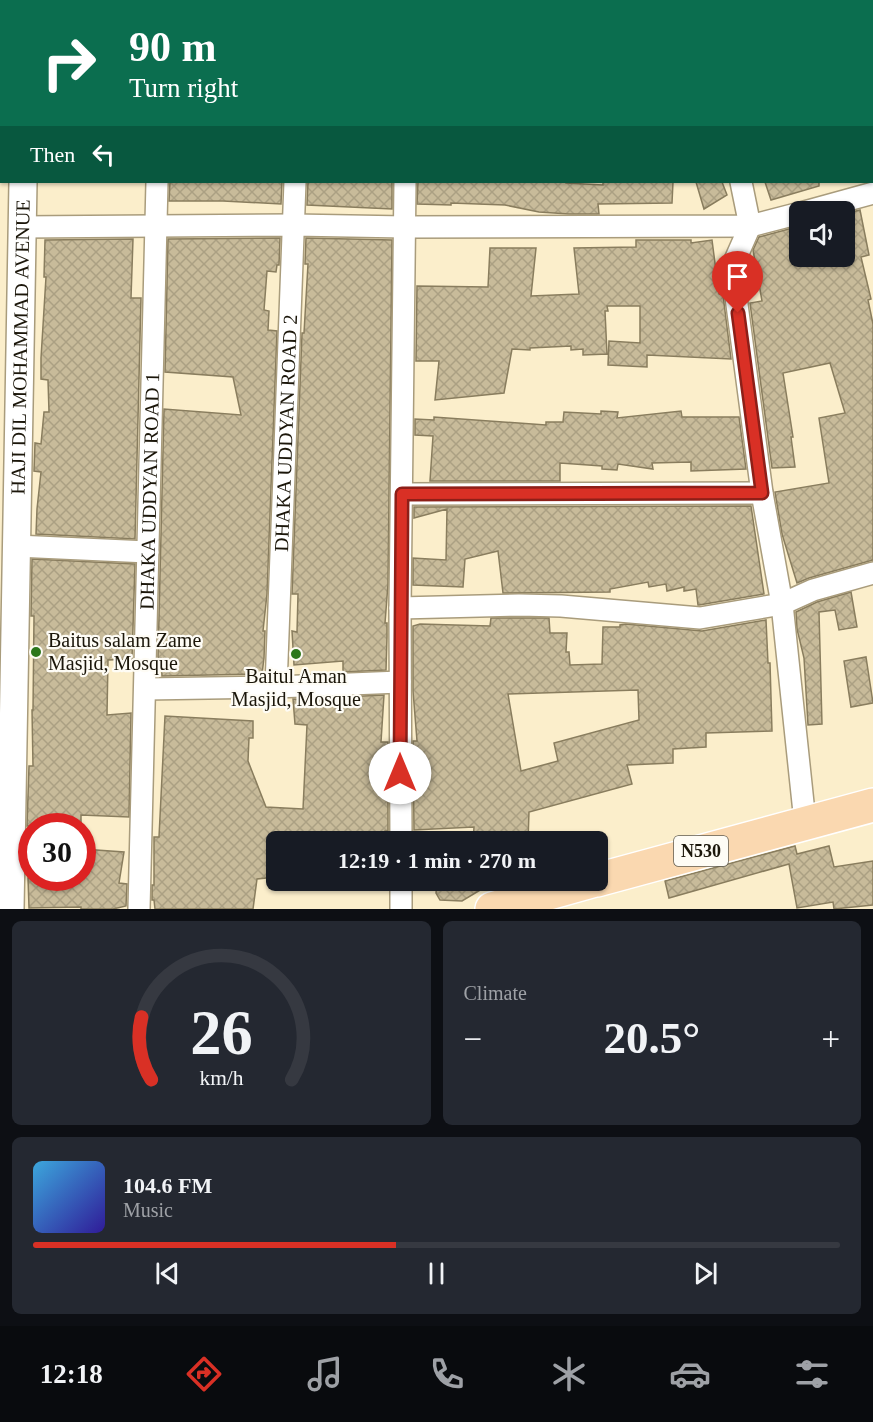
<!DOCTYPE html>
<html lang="en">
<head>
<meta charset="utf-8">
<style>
	:root { --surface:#171b24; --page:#242831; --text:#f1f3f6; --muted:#9ea1a6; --line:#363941; --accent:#d93025 }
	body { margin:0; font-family:"Times New Roman",serif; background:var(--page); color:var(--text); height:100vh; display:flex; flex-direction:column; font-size:22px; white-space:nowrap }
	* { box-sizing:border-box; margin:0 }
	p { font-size:20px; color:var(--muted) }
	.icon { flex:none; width:33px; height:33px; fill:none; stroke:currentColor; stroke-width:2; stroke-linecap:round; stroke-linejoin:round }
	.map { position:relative; height:909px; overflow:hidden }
	.side { display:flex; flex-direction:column; gap:12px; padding:12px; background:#0d0f14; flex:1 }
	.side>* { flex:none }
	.top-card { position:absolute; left:0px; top:0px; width:873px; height:183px; box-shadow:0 2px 4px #0004; background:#0b6e4f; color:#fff; overflow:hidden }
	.controls { position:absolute; left:789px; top:201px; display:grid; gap:12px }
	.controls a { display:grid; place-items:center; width:66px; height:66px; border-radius:9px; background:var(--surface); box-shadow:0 2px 4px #0004; font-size:30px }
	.speed { position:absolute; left:18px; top:813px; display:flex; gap:12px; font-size:30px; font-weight:700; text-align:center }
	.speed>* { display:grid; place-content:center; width:78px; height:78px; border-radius:50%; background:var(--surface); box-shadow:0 2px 4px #0004; line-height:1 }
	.speed .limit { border:9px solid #d22; background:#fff; color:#111 }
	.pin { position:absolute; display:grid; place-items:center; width:51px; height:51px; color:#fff; margin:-62px -26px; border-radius:50% 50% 50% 0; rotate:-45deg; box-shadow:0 0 6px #0007 }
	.pin .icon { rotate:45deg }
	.me { position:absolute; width:66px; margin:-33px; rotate:0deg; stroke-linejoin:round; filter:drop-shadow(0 0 4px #0008) }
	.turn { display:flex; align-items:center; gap:21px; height:126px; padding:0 30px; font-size:27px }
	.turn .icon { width:78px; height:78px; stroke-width:2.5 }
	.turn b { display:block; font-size:42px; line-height:51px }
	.then { display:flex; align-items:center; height:57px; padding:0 30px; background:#0003; gap:12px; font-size:22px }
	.big { font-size:45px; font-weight:700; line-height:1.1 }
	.side .card { flex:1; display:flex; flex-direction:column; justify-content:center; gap:9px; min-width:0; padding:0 21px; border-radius:9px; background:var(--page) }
	.side .dial { align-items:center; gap:0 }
	.dial svg { height:156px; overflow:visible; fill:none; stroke:var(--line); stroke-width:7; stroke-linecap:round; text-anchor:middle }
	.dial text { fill:var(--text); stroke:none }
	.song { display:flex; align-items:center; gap:18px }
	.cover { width:72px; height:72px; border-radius:9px; background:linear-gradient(135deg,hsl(200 70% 55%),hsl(250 70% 35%)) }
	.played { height:6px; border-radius:3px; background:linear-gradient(90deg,var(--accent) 45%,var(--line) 45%) }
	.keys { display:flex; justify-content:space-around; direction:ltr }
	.heat { display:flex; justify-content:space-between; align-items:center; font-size:33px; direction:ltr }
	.side .tiles { flex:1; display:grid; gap:12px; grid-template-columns:1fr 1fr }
	.card:last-child { grid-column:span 2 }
	.trip { position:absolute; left:266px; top:831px; width:342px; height:60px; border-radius:9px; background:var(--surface); box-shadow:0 2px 4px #0004; font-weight:700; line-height:60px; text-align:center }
	.tabs { display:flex; height:96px; justify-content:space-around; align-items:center; background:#090b0e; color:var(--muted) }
	.tabs .icon { width:42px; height:42px }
	.tabs .on { color:var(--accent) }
	.tabs b { font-size:27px; color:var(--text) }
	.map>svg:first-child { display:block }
	.building { fill:url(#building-cross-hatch); stroke:#897d5e; stroke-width:1.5; fill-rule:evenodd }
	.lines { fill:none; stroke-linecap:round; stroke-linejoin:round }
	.minor-casing { stroke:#a99c7c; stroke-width:24 }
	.tertiary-casing { stroke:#a99c7c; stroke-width:30 }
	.trunk-casing { stroke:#fff; stroke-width:36 }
	.minor { stroke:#fff; stroke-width:21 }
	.tertiary { stroke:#fff; stroke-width:27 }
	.trunk { stroke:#fad8b0; stroke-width:33 }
	.route-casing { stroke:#8d1f18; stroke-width:15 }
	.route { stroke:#d93025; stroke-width:10 }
	.poi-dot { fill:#2d771b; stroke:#fefcf5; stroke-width:2 }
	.labels { text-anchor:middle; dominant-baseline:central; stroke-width:4.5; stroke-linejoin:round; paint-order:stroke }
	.shield { fill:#fefcf5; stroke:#5f5b50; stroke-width:1.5 }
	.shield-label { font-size:18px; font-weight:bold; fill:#1b160a }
	.street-label { font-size:20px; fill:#1b160a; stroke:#fefcf5 }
	.poi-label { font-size:20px; fill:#1b160a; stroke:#fefcf5; text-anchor:start }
</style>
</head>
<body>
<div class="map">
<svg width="873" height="909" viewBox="0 0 873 909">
	<defs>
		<pattern id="building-cross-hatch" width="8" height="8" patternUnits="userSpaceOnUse" patternTransform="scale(1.5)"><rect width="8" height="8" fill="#c8bb9a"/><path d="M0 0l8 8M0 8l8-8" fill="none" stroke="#aba083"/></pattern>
	</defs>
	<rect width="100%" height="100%" fill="#fbeecb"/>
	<path class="building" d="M170,182h112l-1,22 -58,-3h-54z
		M308,182h84v27l-85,-4z
		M418,182h148v1l37,2v-3h70l-1,21 -74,1 1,10h-30l-30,-2 -34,-7 -54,-2v2l-34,-1z
		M696,182h26l5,13 -23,14z
		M765,182h54v4l-48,14z
		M860,210l9,45 -8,2 10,42 -3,1 5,24v236l-64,18 -12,5 -15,-49 -7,-42 54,-9 -10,-65 26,-5 -15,-50 -47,10 10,64h-2l4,30 -23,1 -22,-165 12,-2 -9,-51 6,-13 41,-11v30h44v-42z
		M280,238l-1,27h-2l-1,7 -9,-1 -3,39 5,1 -1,19 9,1 -10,263 -4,37h2l-1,27 -2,16 -100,2 -1,-18h-3l6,-249 77,6 -8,-38 -68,-5 3,-133z
		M306,238l86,2 -4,344 -3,39h2v14l-1,33 -43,2v-11l-49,4 -2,-34 5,1 1,-38h-6l10,-261h2l4,-69h-3z
		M133,239l-2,59h10l-6,241 -99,-5 1,-25 4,-37 -7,-1 1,-28 6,1 3,-32h5l-1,-32 -7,-1v-21l5,-81h-2l1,-37z
		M636,240h55v3l21,-3 7,54 4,1 8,64 -84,-4v12l-39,-2 1,-24 31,2v-37h-33l1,5h-3l2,43 -24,1v-6l-12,1v-4l-41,2v2l-18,-1 -8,44 -69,7 4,-39h-23l1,-75 71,1 2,-39h46l-5,48 48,-2 -5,-46 62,-1z
		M601,411l17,1 -1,6 64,-7 1,6h57l7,52 -55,2v-9l-39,1 1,6 -35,-5 -1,6 -15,-1v-3l-42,-3v18h-130l3,-45 -18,-1v-16l19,1v-3l112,8v-3h17l1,-10 37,2z
		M751,506l13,88 -65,11h-1l-2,-16 -12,2v-4l-17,4 -1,-7 -17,3 -1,-5 -38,7v3l-107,1 -5,-42 -33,8 -2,28 -50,-2v-27l33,2 1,-51 -33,9v-11z
		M32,559l103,5 -3,95 -24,1 -1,55 24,-2 -2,104 -48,-2v11h-54l2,-60h4l-1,-56h1l1,-94h-3z
		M851,592l6,35 -18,3 -4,-20 -16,2 3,112 -14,1 -4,-67 -7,-29 -1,-17 21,-10z
		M491,618h58l1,15h17l-1,19h3l1,13 32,-1 1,-37h17v-2l6,-1 76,7 64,-11 2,43h2l2,68 -66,2v14l-33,2v14l-46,2 5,19 -103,28 -1,30h-55l1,-15 -60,3 -1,-89h4l-4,-50v-65l7,-2 70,2zM638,690l1,30 -85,23 4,18 -37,10 -13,-77z
		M866,657l7,46 -22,4 -7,-46z
		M384,695l-3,47h7v89h-3v11h-109v35l-19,2 -4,30h-98l-1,-9h-2v-15h2v-48h5l6,-121 88,5v17h-4l-1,23 18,46 37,2 4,-84 -12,-1 -2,-25 29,1 20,-3z
		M795,846l2,8 32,-8 5,21 39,-6v44l-39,4 -1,-7 -36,6 -8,-44 -120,34 -4,-17z
		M82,849l42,3 -5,31 8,1 -1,22 -13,3h-32v-2l-52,1 -1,-30h54z
		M437,880h60l-35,21 -22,-1 -4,-7z"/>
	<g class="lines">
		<defs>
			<g id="minor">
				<path d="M598,0h3"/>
				<path d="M691,0v2"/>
				<path d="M821,0l1,2"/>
				<path d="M160,2v-2"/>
				<path d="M298,2v-2"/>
				<path d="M408,2v-2"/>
				<path d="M872,40l1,-1"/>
				<path d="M741,182l9,44 -18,41 30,226 20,111 23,218"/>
				<path d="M804,212l69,-19"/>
				<path d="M21,227l273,-2 111,2 345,-1 50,-13"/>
				<path d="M402,494l360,-1"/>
				<path d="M16,546l132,6"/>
				<path d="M400,608l119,-3 42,1 139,12 82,-14 31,-14 60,-17"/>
				<path id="s1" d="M276,687l19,-505"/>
				<path d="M145,689l131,-2 124,-5"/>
				<path d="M401,842l-1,-234 5,-426"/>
				<path d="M401,880v29"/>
				<path id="s2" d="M139,909l18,-727"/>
			</g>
			<g id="tertiary">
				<path d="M27,2v-2"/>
				<path id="s3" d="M10,909l13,-727"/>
			</g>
			<path id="trunk" d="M597,880l276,-75
				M492,909l103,-29"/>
		</defs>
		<use href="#minor" class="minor-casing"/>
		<use href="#tertiary" class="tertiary-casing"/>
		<use href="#trunk" class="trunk-casing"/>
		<use href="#minor" class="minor"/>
		<use href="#tertiary" class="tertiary"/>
		<use href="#trunk" class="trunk"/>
	</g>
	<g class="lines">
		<defs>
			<path id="route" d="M400,773l2,-279 360,-1 -24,-180"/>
		</defs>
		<use href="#route" class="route-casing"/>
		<use href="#route" class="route"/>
	</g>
	<g class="poi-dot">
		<circle cx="36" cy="652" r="6"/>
		<circle cx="296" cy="654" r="6"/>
	</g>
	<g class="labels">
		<rect class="shield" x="674" y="836" width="54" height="30" rx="4.5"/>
		<g class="shield-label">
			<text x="701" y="851">N530</text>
		</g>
		<g class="street-label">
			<text stroke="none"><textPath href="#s3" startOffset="562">HAJI DIL MOHAMMAD AVENUE</textPath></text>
			<text stroke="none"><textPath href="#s1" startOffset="254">DHAKA UDDYAN ROAD 2</textPath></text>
			<text stroke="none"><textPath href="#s2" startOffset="418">DHAKA UDDYAN ROAD 1</textPath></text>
		</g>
		<g class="poi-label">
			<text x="48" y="640">Baitus salam Zame<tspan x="48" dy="23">Masjid, Mosque</tspan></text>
			<text x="296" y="676" text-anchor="middle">Baitul Aman<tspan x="296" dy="23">Masjid, Mosque</tspan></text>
		</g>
	</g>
</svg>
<div class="controls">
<a><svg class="icon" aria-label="sound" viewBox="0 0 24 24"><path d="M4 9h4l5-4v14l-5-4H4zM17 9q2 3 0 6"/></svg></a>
</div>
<div class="speed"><div class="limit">30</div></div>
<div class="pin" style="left:738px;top:313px;background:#d93025"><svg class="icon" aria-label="arrive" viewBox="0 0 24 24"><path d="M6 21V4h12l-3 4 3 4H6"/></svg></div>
<svg class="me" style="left:400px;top:773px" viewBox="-20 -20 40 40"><circle r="19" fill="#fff"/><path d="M0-13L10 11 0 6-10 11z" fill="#d93025"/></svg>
<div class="trip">12:19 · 1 min · 270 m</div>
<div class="top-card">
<div class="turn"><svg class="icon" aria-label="right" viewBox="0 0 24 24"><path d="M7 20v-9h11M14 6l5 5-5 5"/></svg><div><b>90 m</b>Turn right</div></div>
<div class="then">Then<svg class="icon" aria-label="left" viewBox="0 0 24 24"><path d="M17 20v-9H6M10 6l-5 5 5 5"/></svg></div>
</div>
</div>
<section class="side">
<div class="tiles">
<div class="card dial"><svg viewBox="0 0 100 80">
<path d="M14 69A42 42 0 1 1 86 69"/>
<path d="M14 69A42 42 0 0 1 9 37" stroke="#d93025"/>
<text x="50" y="56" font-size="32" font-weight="700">26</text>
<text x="50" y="72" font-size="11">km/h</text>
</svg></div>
<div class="card"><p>Climate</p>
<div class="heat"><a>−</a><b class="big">20.5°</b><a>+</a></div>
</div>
<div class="card">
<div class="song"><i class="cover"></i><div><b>104.6 FM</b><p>Music</p></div></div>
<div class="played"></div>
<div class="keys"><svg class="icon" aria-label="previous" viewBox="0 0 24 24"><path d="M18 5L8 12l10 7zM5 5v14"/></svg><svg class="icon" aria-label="pause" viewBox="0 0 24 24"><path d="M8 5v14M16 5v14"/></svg><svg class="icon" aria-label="next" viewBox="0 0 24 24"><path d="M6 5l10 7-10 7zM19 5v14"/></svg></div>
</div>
</div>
</section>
<nav class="tabs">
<b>12:18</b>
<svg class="icon on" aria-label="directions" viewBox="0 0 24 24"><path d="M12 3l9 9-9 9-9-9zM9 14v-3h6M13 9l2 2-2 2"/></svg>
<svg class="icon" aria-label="music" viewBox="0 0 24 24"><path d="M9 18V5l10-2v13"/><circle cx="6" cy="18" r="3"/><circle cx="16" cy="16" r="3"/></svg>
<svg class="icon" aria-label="phone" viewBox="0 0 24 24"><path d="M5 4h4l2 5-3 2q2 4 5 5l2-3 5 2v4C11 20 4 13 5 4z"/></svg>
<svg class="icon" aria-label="climate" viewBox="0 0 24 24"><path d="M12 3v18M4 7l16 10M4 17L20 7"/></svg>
<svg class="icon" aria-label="car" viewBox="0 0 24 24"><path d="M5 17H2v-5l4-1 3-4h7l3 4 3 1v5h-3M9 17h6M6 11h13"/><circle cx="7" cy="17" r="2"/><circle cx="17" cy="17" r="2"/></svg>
<svg class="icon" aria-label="filters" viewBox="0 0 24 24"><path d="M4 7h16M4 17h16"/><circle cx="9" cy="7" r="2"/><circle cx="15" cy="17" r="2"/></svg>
</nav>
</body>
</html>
